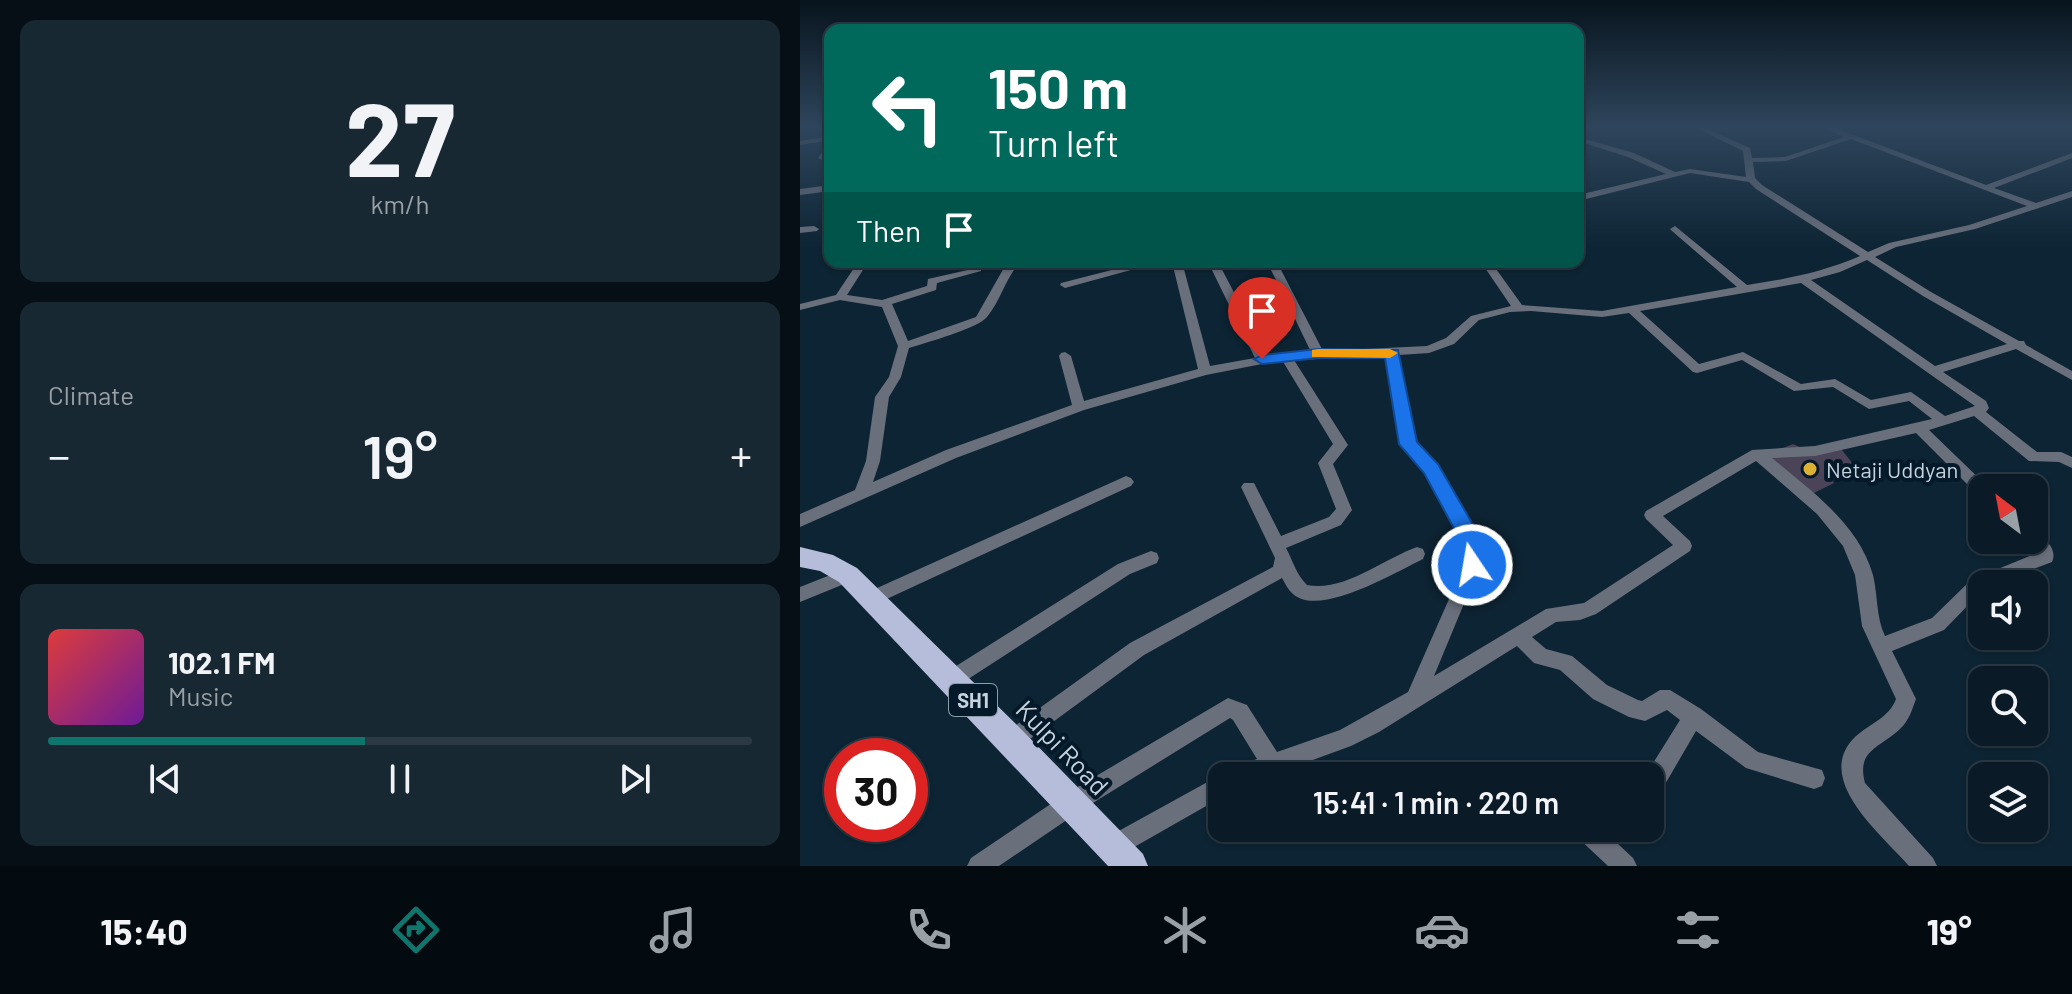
<!DOCTYPE html>
<html lang="en">
<head>
<meta charset="utf-8">
<style>
	:root { --surface:#0a1b27; --page:#182833; --text:#f1f3f6; --muted:#99a1a7; --line:#2a3944; --accent:#0f766e }
	body { margin:0; font-family:Barlow,sans-serif; background:var(--page); color:var(--text); height:100vh; display:flex; flex-direction:column; font-size:30px; white-space:nowrap }
	* { box-sizing:border-box; margin:0 }
	p { font-size:26px; color:var(--muted) }
	.icon { flex:none; width:44px; height:44px; fill:none; stroke:currentColor; stroke-width:2; stroke-linecap:round; stroke-linejoin:round }
	.map { position:relative; flex:1; overflow:hidden }
	.side { display:flex; flex-direction:column; gap:20px; padding:20px; background:#060f15; width:800px }
	.side>* { flex:none }
	.banner { position:absolute; left:24px; top:24px; width:760px; height:244px; border-radius:16px; box-shadow:0 2px 6px #0004,0 0 0 2px var(--line); background:#00695c; color:#fff; overflow:hidden }
	.needle { width:52px; rotate:328deg }
	.fabs { position:absolute; left:1168px; top:474px; display:grid; gap:16px }
	.fabs a { display:grid; place-items:center; width:80px; height:80px; border-radius:16px; background:var(--surface); box-shadow:0 2px 6px #0004,0 0 0 2px var(--line); font-size:40px }
	.speed { position:absolute; left:24px; top:738px; display:flex; gap:16px; font-size:40px; font-weight:700; text-align:center }
	.speed>* { display:grid; place-content:center; width:104px; height:104px; border-radius:50%; background:var(--surface); box-shadow:0 2px 6px #0004,0 0 0 2px var(--line); line-height:1 }
	.speed .limit { border:12px solid #d22; background:#fff; color:#111 }
	.pin { position:absolute; display:grid; place-items:center; width:68px; height:68px; color:#fff; margin:-82px -34px; border-radius:50% 50% 50% 0; rotate:-45deg; box-shadow:0 0 8px #0007 }
	.pin .icon { rotate:45deg }
	.me { position:absolute; width:88px; margin:-44px; rotate:348deg; stroke-linejoin:round; filter:drop-shadow(0 0 6px #0008) }
	.turn { display:flex; align-items:center; gap:28px; height:168px; padding:0 32px; font-size:36px }
	.turn .icon { width:104px; height:104px; stroke-width:2.5 }
	.turn b { display:block; font-size:56px; line-height:68px }
	.then { display:flex; align-items:center; height:76px; padding:0 32px; background:#0003; gap:16px; font-size:30px }
	.big { font-size:60px; font-weight:600; line-height:1.1 }
	.side .widget { flex:1; display:flex; flex-direction:column; justify-content:center; gap:12px; min-width:0; padding:0 28px; border-radius:16px; background:var(--page) }
	.side .dial { align-items:center; gap:0 }
	.dial b { font-size:104px; line-height:1 }
	.song { display:flex; align-items:center; gap:24px }
	.cover { width:96px; height:96px; border-radius:12px; background:linear-gradient(135deg,hsl(0 70% 55%),hsl(280 70% 35%)) }
	.played { height:8px; border-radius:4px; background:linear-gradient(90deg,var(--accent) 45%,var(--line) 45%) }
	.keys { display:flex; justify-content:space-around; direction:ltr }
	.heat { display:flex; justify-content:space-between; align-items:center; font-size:44px; direction:ltr }
	.trip { position:absolute; left:408px; top:762px; width:456px; height:80px; border-radius:16px; background:var(--surface); box-shadow:0 2px 6px #0004,0 0 0 2px var(--line); font-weight:600; line-height:80px; text-align:center }
	.dock { display:flex; height:128px; justify-content:space-around; align-items:center; background:#040b10; color:var(--muted) }
	.dock .icon { width:56px; height:56px }
	.dock .current { color:var(--accent) }
	.dock b { font-size:36px; color:var(--text) }
	main { display:flex; flex:1; min-height:0 }
	.map>svg:first-child { display:block }
	.green { fill:#4b4357 }
	.lines { fill:none; stroke-linecap:round; stroke-linejoin:round }
	.minor { fill:#6a6f7c; fill-rule:evenodd }
	.primary { fill:#b5bdda; fill-rule:evenodd }
	.route { fill:#1a73e8; stroke:#114b97; stroke-width:2 }
	.slow { fill:#f59e0b }
	.poi-dot { fill:#ddb133; stroke:#041a2a; stroke-width:3 }
	.labels { text-anchor:middle; dominant-baseline:central; stroke-width:8; stroke-linejoin:round; paint-order:stroke }
	.shield { fill:#041a2a; stroke:#8c9ca8; stroke-width:2 }
	.shield-label { font-size:20px; font-weight:bold; fill:#c6d3de }
	.poi-label { font-size:22px; fill:#c6d3de; stroke:#041a2a; text-anchor:start }
	.near-street-label { font-size:26px; fill:#c6d3de; stroke:#041a2a }
</style>
</head>
<body>
<main>
<section class="side">
<div class="widget dial"><b>27</b><p>km/h</p></div>
<div class="widget"><p>Climate</p>
<div class="heat"><a>−</a><b class="big">19°</b><a>+</a></div>
</div>
<div class="widget">
<div class="song"><i class="cover"></i><div><b>102.1 FM</b><p>Music</p></div></div>
<div class="played"></div>
<div class="keys"><svg class="icon" aria-label="previous" viewBox="0 0 24 24"><path d="M18 5L8 12l10 7zM5 5v14"/></svg><svg class="icon" aria-label="pause" viewBox="0 0 24 24"><path d="M8 5v14M16 5v14"/></svg><svg class="icon" aria-label="next" viewBox="0 0 24 24"><path d="M6 5l10 7-10 7zM19 5v14"/></svg></div>
</div>
</section>
<div class="map">
<svg width="1272" height="866" viewBox="0 0 1272 866">
	<rect width="100%" height="100%" fill="#0d2434"/>
	<path class="green" d="M993,444l14,6h35l11,14 -25,9 6,10 -26,13 -43,-41z"/>
	<g class="lines">
		<path class="minor" d="M896,128h10l44,20 2,10 33,-1 59,-20 -20,-9h11l151,57 86,-32v5l-78,30 42,15 36,-12v6l-97,32 -79,18 -21,10 56,35 88,49h5l2,4 46,26v9l-56,-31 -73,23 43,29 3,7 -3,4 51,40h24l11,5v11l-13,-6 -30,-1 -55,-45 -45,14 58,56 2,2h-7v8l-5,-2 -61,-61 -101,23 -43,2c39,33 86,65 101,117 5,21 3,42 12,61l47,-18 39,-38 66,-27 -11,-13h8v-7c11,3 24,17 18,29l-58,22h-12v7l-38,39 -52,21 24,48c-4,11 -7,21 -15,29 -20,20 -45,21 -36,55l68,75 4,8h-28c-27,-31 -97,-87 -54,-129 14,-13 34,-19 41,-38l-34,-73 -7,-51 -12,-29 -26,-32 -61,-53 -93,55 27,25 2,5 -2,5 -94,63 -16,6 -24,2 -24,15 14,12 26,7 35,29 31,15 4,1 18,-11h10l31,19 57,43 64,18 3,8 -3,8 -8,3 -68,-21 -50,-37 -36,62 -10,2v-19h-5l35,-56 -13,-10 -22,11 -16,-4 -36,-18 -33,-29 -26,-7 -17,-17 -138,86 -28,14 -82,30h-41l3,-8 26,-9 -24,-39 -3,-2 -150,93 -81,55h-32l4,-8 93,-63 164,-97 19,7 30,47 63,-22 68,-38 56,-127 3,-15 -3,-7 -39,-71 -26,-35 -13,-81 -92,4 54,85 -15,19 19,46 -11,15 -55,23c7,13 10,26 21,37 38,7 76,-26 110,-38l6,2 2,5 -2,5c-27,13 -104,59 -130,35 -5,-4 -8,-11 -11,-16l-138,77 -125,92 -7,3 -7,-3 -3,-7 3,-7 125,-90 143,-76 2,-9 -34,-71 3,-4h10l27,53 48,-19 7,-8 -18,-46 15,-19 -51,-84 -76,15 -122,35 -128,48 -156,69v-13l55,-24 11,-29 9,-64 14,-20 9,-31 -16,-39 -42,-7 -40,10v-6l36,-9 22,-33h10l-21,33 35,5 45,-14 1,-7 53,-12v4l-44,12 -1,7 -44,14 16,37 68,-24 29,-51 4,-4h11c-16,19 -19,38 -33,55 -8,11 -62,26 -78,31l-8,29 -12,20 -9,64 -7,21 73,-32 126,-45 -13,-49 2,-3 4,-1 6,4 13,45 114,-32 -26,-107h10l28,104 45,-8 -47,-96h10l20,38 43,-10 -14,-28h42l-5,3 -24,3 43,83 104,-5 19,-8 25,-22 40,-10 -30,-44h10l31,43 80,6 135,-24 -65,-56 -2,-2 5,-3 72,59c40,-6 76,-13 113,-29l-104,-67 -7,-7 -59,-9 -112,28v-6l88,-21 -38,-17 -50,-16v-4l56,16 41,19 15,-3 56,8 -3,-26zM1051,139l176,67 -58,19 -80,18 -21,9 -106,-67 -7,-7 -2,-16 33,-1zM1067,260l56,36 84,48 -72,22 -124,-86 29,-8zM1001,283l174,123 -30,10 -34,-24 -40,8 -36,-21 -34,5 -58,-32 -44,12 -59,-53zM484,296l27,56 -44,4 -26,-50zM731,311l71,6 27,-4 64,59 4,1 45,-13 52,31 39,-4 36,22 40,-8 23,18 -117,27 -63,4 -106,61 -2,4 2,4 27,26 -89,58 -38,6 -112,67 46,-111 3,-15 -47,-85 -23,-29 -14,-81 30,-2 25,-9 25,-24 31,-8z
			M30,136v4l-30,5v-4z
			M27,146h3v7l-3,4 3,1v5l-12,-5z
			M30,185v6l-30,4v-6z
			M14,226l5,3 -2,2 -17,2v-6z
			M343,262h17l-95,26 -5,-3 1,-2z
			M326,476l5,2 3,4 -3,4 -253,117 -6,3 -6,-3 -3,-5 3,-5z
			M351,551l6,2 2,5 -2,5 -27,11 -171,111 -7,3 -7,-3 -3,-6 3,-6 173,-109z
			M48,568l6,2 3,5 -3,5 -54,22v-15z
			M422,774l4,2h-4v21l-100,57 -8,3 -8,-3 -3,-8 3,-8z
			M773,828h28l32,30 4,8h-29l-32,-30z"/>
		<path class="primary" d="M0,547l33,8 24,13 165,162 121,124 5,12h-40l-269,-284 -19,-11 -20,-4z"/>
	</g>
	<linearGradient id="sky" x2="0" y2="1"><stop stop-color="#07141d"/><stop offset="0.51" stop-color="#2f455c"/><stop offset="1" stop-color="#2f455c" stop-opacity="0"/></linearGradient>
	<rect width="1272" height="249" fill="url(#sky)"/>
	<path class="route" d="M518,349l80,1 19,92 21,22 45,78 2,8 -5,22 -8,2 -8,-2c-5,-10 1,-19 -2,-29l-38,-70 -25,-29 -14,-86h-67l-56,6 -8,-5 8,-4z"/>
	<path class="slow" d="M518,349h72l8,4 -8,5 -78,-1v-7z"/>
	<circle class="poi-dot" cx="1010" cy="469" r="8"/>
	<g class="labels">
		<rect class="shield" x="149" y="684" width="48" height="32" rx="6"/>
		<g class="shield-label">
			<text x="173" y="700">SH1</text>
		</g>
		<g class="poi-label">
			<text x="1026" y="469">Netaji Uddyan</text>
		</g>
		<g class="near-street-label">
			<text transform="translate(263 747) rotate(46)">Kulpi Road</text>
		</g>
	</g>
</svg>
<div class="fabs">
<a><svg class="needle" viewBox="-14 -14 28 28"><path d="M0-13l5 13h-10z" fill="#e53935"/><path d="M0 13l5-13h-10z" fill="#99a1a7"/></svg></a>
<a><svg class="icon" aria-label="sound" viewBox="0 0 24 24"><path d="M4 9h4l5-4v14l-5-4H4zM17 9q2 3 0 6"/></svg></a>
<a><svg class="icon" aria-label="search" viewBox="0 0 24 24"><circle cx="10" cy="10" r="6"/><path d="M15 15l6 6"/></svg></a>
<a><svg class="icon" aria-label="layers" viewBox="0 0 24 24"><path d="M12 4l9 5-9 5-9-5zM3 14l9 5 9-5"/></svg></a>
</div>
<div class="speed"><div class="limit">30</div></div>
<div class="pin" style="left:462px;top:359px;background:#d93025"><svg class="icon" aria-label="arrive" viewBox="0 0 24 24"><path d="M6 21V4h12l-3 4 3 4H6"/></svg></div>
<svg class="me" style="left:672px;top:565px" viewBox="-20 -20 40 40"><circle r="17" fill="#1a73e8" stroke="#fff" stroke-width="3"/><path d="M0-11L8 9 0 5-8 9z" fill="#fff"/></svg>
<div class="trip">15:41 · 1 min · 220 m</div>
<div class="banner">
<div class="turn"><svg class="icon" aria-label="left" viewBox="0 0 24 24"><path d="M17 20v-9H6M10 6l-5 5 5 5"/></svg><div><b>150 m</b>Turn left</div></div>
<div class="then">Then<svg class="icon" aria-label="arrive" viewBox="0 0 24 24"><path d="M6 21V4h12l-3 4 3 4H6"/></svg></div>
</div>
</div>
</main>
<nav class="dock">
<b>15:40</b>
<svg class="icon current" aria-label="directions" viewBox="0 0 24 24"><path d="M12 3l9 9-9 9-9-9zM9 14v-3h6M13 9l2 2-2 2"/></svg>
<svg class="icon" aria-label="music" viewBox="0 0 24 24"><path d="M9 18V5l10-2v13"/><circle cx="6" cy="18" r="3"/><circle cx="16" cy="16" r="3"/></svg>
<svg class="icon" aria-label="phone" viewBox="0 0 24 24"><path d="M5 4h4l2 5-3 2q2 4 5 5l2-3 5 2v4C11 20 4 13 5 4z"/></svg>
<svg class="icon" aria-label="climate" viewBox="0 0 24 24"><path d="M12 3v18M4 7l16 10M4 17L20 7"/></svg>
<svg class="icon" aria-label="car" viewBox="0 0 24 24"><path d="M5 17H2v-5l4-1 3-4h7l3 4 3 1v5h-3M9 17h6M6 11h13"/><circle cx="7" cy="17" r="2"/><circle cx="17" cy="17" r="2"/></svg>
<svg class="icon" aria-label="filters" viewBox="0 0 24 24"><path d="M4 7h16M4 17h16"/><circle cx="9" cy="7" r="2"/><circle cx="15" cy="17" r="2"/></svg>
<b>19°</b>
</nav>
</body>
</html>
